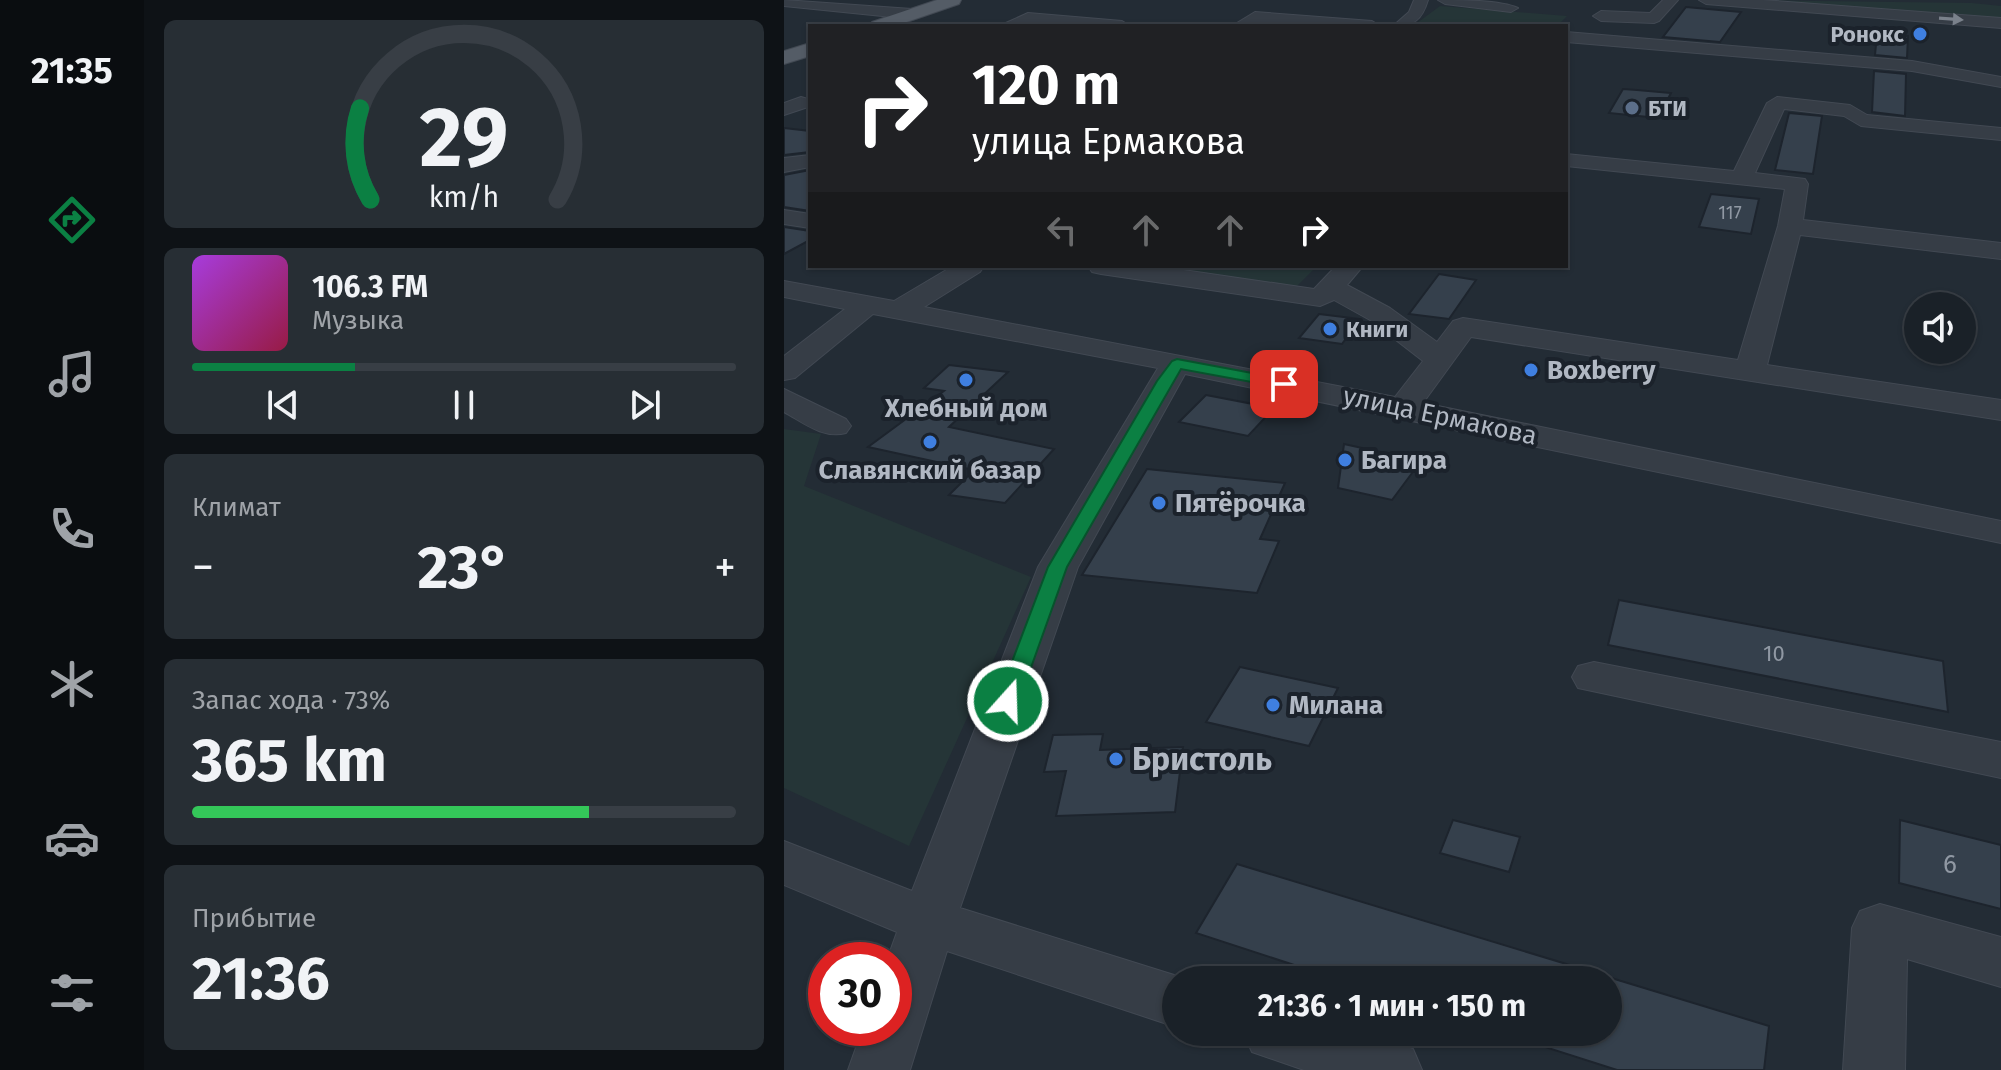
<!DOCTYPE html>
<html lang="ru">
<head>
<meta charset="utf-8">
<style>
	:root { --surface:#1a2128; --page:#272e34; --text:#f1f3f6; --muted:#9fa3a8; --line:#383e45; --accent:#0b8043 }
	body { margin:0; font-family:"Fira Sans",sans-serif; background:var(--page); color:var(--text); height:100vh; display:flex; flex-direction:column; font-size:30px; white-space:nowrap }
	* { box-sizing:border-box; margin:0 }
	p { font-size:26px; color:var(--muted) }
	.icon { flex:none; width:44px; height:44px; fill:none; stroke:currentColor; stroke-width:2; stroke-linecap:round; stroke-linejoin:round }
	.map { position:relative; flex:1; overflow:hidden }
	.sheet { display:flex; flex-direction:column; gap:20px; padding:20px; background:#0e1216; width:640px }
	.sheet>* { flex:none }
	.guide { position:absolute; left:24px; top:24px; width:760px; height:244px; border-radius:0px; box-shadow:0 2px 6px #0004,0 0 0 2px var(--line); background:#202124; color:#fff; overflow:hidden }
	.buttons { position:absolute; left:1120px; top:292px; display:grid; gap:16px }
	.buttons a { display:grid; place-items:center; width:72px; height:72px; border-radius:50%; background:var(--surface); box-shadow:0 2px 6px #0004,0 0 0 2px var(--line); font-size:40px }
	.speed { position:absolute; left:24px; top:942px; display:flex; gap:16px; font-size:40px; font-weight:700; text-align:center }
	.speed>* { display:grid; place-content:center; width:104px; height:104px; border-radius:50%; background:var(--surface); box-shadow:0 2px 6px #0004,0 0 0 2px var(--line); line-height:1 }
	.speed .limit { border:12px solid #d22; background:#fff; color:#111 }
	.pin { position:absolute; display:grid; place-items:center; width:68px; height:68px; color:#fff; margin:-34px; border-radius:16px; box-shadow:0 4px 12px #0006 }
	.me { position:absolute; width:88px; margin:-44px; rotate:20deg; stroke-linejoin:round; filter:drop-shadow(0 0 6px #0008) }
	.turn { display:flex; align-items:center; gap:28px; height:168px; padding:0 32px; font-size:36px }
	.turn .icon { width:104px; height:104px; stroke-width:2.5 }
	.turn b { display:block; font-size:56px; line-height:68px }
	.lanes { display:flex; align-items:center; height:76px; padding:0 32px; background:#0003; justify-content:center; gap:40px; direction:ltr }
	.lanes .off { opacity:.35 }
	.big { font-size:60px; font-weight:700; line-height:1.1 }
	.sheet .tile { flex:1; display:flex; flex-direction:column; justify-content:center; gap:12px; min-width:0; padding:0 28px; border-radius:12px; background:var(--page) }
	.sheet .dial { align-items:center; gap:0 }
	.dial svg { height:208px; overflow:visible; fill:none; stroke:var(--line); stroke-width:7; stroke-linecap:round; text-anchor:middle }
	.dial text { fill:var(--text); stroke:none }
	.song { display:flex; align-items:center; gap:24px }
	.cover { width:96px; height:96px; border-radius:12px; background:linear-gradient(135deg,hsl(280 70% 55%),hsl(340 70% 35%)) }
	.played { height:8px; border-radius:4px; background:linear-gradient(90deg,var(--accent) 30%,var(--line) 30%) }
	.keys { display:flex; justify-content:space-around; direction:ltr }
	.heat { display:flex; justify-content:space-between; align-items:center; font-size:44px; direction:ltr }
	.charge { height:12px; border-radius:6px; background:linear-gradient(90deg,#34c759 73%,var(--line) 0) }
	.trip { position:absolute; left:378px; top:966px; width:460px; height:80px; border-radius:40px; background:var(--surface); box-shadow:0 2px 6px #0004,0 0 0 2px var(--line); font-weight:700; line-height:80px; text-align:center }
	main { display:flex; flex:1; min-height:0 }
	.dock { display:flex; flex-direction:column; width:144px; justify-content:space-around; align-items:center; background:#0a0d10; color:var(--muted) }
	.dock .icon { width:56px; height:56px }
	.dock .selected { color:var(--accent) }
	.dock b { font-size:36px; color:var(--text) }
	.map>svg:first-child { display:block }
	.green { fill:#253537 }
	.building { fill:#35404c; stroke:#1d242d; stroke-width:2 }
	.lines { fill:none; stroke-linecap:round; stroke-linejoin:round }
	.minor-casing { stroke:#424953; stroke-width:2 }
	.major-casing { stroke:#424953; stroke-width:2 }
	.minor { fill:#363d46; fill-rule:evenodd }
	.major { fill:#545c66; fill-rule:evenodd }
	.oneway { fill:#7a818b }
	.route { fill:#0b8043; stroke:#07532c; stroke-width:2 }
	.shop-dot { fill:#3f7fe0; stroke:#1b222b; stroke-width:3 }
	.service-dot { fill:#5c6f8a; stroke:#1b222b; stroke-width:3 }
	.labels { text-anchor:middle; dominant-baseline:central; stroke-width:8; stroke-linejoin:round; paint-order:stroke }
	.far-number-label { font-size:18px; fill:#9098a3 }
	.far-poi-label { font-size:22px; font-weight:bold; fill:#b1b8c3; stroke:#1b222b; text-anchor:start }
	.number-label { font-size:22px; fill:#9098a3 }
	.poi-label { font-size:26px; font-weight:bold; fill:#b1b8c3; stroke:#1b222b; text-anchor:start }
	.street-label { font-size:26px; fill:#b1b8c3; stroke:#1b222b }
	.near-number-label { font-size:26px; fill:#9098a3 }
	.near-poi-label { font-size:32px; font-weight:bold; fill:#b1b8c3; stroke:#1b222b; text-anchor:start }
</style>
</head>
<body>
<main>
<nav class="dock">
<b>21:35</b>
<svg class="icon selected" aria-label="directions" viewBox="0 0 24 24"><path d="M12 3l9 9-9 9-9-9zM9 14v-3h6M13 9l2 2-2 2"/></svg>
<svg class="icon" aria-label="music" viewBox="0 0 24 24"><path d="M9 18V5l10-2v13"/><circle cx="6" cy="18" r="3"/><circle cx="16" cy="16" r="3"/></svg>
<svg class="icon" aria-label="phone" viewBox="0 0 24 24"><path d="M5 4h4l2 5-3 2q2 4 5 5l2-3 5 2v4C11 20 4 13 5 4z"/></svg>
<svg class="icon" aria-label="climate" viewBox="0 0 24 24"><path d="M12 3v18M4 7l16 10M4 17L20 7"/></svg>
<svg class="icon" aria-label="car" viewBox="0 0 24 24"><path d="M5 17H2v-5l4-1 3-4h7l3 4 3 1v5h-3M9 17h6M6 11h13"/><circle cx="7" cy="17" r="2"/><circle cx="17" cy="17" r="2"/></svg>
<svg class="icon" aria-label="filters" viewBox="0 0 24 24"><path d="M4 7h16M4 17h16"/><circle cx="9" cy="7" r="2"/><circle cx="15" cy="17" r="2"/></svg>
</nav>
<section class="sheet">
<div class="tile dial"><svg viewBox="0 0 100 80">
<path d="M14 69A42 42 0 1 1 86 69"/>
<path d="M14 69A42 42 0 0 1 10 34" stroke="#0b8043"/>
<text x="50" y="56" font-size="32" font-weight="700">29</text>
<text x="50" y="72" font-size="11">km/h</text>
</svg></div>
<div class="tile">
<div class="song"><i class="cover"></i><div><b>106.3 FM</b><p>Музыка</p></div></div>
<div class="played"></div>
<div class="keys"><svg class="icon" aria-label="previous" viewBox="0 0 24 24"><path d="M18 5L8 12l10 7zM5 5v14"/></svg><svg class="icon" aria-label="pause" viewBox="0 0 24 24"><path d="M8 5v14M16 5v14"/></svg><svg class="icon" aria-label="next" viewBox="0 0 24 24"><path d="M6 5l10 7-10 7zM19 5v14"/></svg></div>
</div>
<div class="tile"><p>Климат</p>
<div class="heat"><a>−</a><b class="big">23°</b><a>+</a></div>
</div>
<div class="tile"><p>Запас хода · 73%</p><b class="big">365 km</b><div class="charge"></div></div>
<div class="tile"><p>Прибытие</p><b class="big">21:36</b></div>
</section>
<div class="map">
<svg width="1217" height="1070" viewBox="0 0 1217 1070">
	<rect width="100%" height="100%" fill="#232c35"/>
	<path class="green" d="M954,0l234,3 29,3v13z
		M656,6l127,10 -10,10h-144z
		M376,266h157l-24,24 -137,-20z
		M0,429l37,5 -17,52 227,91 -122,269 -125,-58z"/>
	<path class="building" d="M902,7l55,5 -21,30 -57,-5z
		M1093,34l31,2 -1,22 -32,-3z
		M1090,71l32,3 -1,42 -33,-4z
		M839,89l14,1 34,3 -13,25 -49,-5z
		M1005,113l33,3 -9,58 -38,-4z
		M0,128l26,3v21l-26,3z
		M26,170v41l-26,-4v-32z
		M927,194l48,5 -8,35 -52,-7z
		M0,227l26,4v9l-26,14z
		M655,274l37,6 -27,39 -40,-5z
		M535,314l41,5 -18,25 -43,-6z
		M165,365l59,7 -59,55 105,22 -49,54 -56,-8 25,-25 -106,-23 76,-56 -20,-3z
		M422,395l68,13 -26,28 -69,-14z
		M560,444l77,17 -29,39 -54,-12z
		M363,469l138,14 -25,56 19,2 -22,52 -175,-18z
		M835,600l324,61 5,51 -340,-67z
		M456,667l98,21 -29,58 -103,-24z
		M319,734l-3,16 83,-3 -8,65 -119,4 10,-45 -22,1 9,-37z
		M669,820l67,17 -11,35 -69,-19z
		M1116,820l101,25v64l-102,-26z
		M453,864l359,109 -1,7h-255l-144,-47z
		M824,977l161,49 -5,44h-147l-100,-32 1,-6h90z"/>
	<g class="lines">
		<defs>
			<path id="minor" d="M0,0l128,9 8,5 -8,5 -128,-13z
				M630,0h14c-6,20 -14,26 -35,26l16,-14z
				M654,0c22,0 62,0 80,8l-7,4 -66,-8z
				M879,0h15l-19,21 -5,2 -53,-2 -8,-5 8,-5 49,2z
				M915,0h64l238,18v10l-295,-24z
				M471,12l117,9 8,5 -122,-4 -7,4h-19z
				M244,13l94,8 8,5 -100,-3 -31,3z
				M782,32l346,29 89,16v10l-89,-16 -346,-29z
				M17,97l7,2v8l-24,8v-12z
				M993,97l73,8 17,10 134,13v12l-140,-14 -17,-10 -60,-7 -29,64 50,6 3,5 -5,36 198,23v16l-201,-24 -33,130 234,35v20l-530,-83 -48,66 578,118v22l-816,-169 -107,193 -118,341 230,72h-14v47l-229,-76 -37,119h-62l15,-42h31v-68h-7l10,-28 -113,-47v-44l128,50 126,-324 120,-199 -285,-54 -78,64 -11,2v-24l61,-47 -61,-12v-16l110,20 59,-35h31l-4,6 -56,35 471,90 28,-36 -53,-41 -36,-20 -14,6 -219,-32 -9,-2 -4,-6h68l158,23 22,-23h27l-16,19 43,23 47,34 16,-21 10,-3 275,42 40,-134 7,-37 -219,-23v-12l168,17 33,-68z
				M26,155v12l-26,5v-14z
				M0,210l26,4v14l-26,-4z
				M0,389l62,30 5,7 -5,7c-23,6 -42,-10 -62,-21z
				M810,662l407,80v36l-423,-90 -6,-11 6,-11z
				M1096,904l121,33v50l-94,-28 -2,111h-62l9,-142 8,-17z
				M459,1032h119l51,17 9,21h-118l-52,-18z"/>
			<path id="major" d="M153,0h24l-2,4 -64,22h-26l3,-4z
				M26,43v13l-26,8v-13z"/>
		</defs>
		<use href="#minor" class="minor-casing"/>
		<use href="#major" class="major-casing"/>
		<use href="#minor" class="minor"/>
		<use href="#major" class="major"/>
	</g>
	<defs><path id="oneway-solid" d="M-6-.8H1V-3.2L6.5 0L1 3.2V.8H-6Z" transform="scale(2)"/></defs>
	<use class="oneway" href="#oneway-solid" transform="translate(1167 19) rotate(4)"/>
	<path class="route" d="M393,359l107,20 8,5 -8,4 -103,-19 -114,198 -48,134 -4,6h-15l-3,-6 51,-134 109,-186 15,-20z"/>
	<g class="shop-dot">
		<circle cx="1136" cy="34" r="8"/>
		<circle cx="546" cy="329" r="8"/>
		<circle cx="747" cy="370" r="8"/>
		<circle cx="182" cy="380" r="8"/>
		<circle cx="146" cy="442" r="8"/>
		<circle cx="561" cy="460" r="8"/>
		<circle cx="375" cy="503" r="8"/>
		<circle cx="489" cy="705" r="8"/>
		<circle cx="332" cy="759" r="8"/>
	</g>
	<circle class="service-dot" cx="848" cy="108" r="8"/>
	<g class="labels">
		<g class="far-number-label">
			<text x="946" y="213">117</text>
		</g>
		<g class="far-poi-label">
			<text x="1120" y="34" text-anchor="end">Ронокс</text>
			<text x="864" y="108">БТИ</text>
			<text x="562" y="329">Книги</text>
		</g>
		<g class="number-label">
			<text x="990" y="653">10</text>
		</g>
		<g class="poi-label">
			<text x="763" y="370">Boxberry</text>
			<text x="182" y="408" text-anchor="middle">Хлебный дом</text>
			<text x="577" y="460">Багира</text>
			<text x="146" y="470" text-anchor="middle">Славянский базар</text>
			<text x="391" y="503">Пятёрочка</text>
			<text x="505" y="705">Милана</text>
		</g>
		<g class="street-label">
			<text transform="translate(656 416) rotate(12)">улица Ермакова</text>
		</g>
		<g class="near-number-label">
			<text x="1166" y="864">6</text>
		</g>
		<g class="near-poi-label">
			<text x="348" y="759">Бристоль</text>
		</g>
	</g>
</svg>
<div class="buttons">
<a><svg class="icon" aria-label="sound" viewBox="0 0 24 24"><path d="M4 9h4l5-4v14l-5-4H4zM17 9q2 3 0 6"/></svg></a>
</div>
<div class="speed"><div class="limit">30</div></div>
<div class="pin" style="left:500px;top:384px;background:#d93025"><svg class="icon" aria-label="arrive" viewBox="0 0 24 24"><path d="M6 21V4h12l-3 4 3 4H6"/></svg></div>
<svg class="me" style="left:224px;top:701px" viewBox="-20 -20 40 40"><circle r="17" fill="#0b8043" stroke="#fff" stroke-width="3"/><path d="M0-11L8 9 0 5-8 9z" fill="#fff"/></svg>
<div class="trip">21:36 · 1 мин · 150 m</div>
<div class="guide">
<div class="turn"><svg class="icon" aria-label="right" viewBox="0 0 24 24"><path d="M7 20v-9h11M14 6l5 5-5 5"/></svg><div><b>120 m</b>улица Ермакова</div></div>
<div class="lanes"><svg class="icon off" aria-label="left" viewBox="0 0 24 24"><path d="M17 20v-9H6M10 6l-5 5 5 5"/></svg><svg class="icon off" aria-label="ahead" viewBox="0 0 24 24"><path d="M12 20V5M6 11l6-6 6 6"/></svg><svg class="icon off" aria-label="ahead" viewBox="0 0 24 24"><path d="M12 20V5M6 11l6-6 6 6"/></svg><svg class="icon" aria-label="right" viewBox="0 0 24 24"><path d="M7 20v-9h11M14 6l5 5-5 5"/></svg></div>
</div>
</div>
</main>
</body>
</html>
